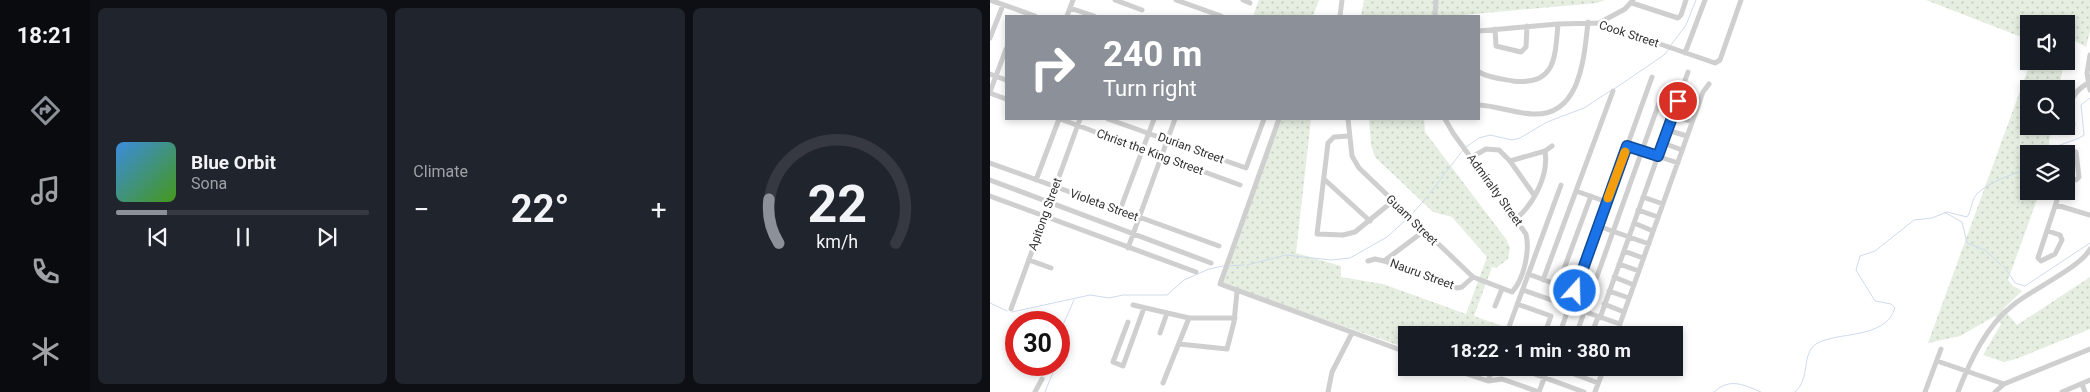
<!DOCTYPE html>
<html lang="en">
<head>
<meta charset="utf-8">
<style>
	:root { --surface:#171b24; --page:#20242c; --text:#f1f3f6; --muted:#9ea1a6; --line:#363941; --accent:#8c9099 }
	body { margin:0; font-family:Roboto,sans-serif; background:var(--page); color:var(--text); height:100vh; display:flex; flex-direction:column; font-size:19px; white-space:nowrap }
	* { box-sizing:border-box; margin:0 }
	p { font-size:16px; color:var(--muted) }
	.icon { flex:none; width:28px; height:28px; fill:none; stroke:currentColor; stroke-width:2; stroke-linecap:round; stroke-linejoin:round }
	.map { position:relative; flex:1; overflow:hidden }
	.sheet { display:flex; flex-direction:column; gap:8px; padding:8px; background:#0d0f14; width:900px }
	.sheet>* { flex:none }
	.guide { position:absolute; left:15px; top:15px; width:475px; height:105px; border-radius:0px; box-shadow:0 2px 8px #0003; background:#8c9099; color:#fff; overflow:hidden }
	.controls { position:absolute; left:1030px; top:15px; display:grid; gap:10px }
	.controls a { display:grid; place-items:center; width:55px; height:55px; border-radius:0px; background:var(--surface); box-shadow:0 2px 8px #0003; font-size:25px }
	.speed { position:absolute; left:15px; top:311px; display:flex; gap:10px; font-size:25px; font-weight:700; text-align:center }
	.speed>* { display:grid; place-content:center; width:65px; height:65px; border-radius:50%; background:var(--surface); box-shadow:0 2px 8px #0003; line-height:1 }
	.speed .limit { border:8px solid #d22; background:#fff; color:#111 }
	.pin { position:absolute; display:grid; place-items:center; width:42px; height:42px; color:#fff; margin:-21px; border:2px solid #fff; border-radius:50%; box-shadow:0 1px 5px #0007 }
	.me { position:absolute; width:55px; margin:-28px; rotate:20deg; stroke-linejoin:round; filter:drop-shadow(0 0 4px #0008) }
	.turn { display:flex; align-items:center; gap:18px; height:105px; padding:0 15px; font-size:22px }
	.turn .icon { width:65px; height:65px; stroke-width:2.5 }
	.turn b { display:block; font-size:35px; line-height:42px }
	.big { font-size:38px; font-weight:700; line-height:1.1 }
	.sheet .card { flex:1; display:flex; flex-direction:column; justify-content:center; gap:8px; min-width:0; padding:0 18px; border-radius:8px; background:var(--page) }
	.sheet .dial { align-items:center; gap:0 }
	.dial svg { height:130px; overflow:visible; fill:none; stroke:var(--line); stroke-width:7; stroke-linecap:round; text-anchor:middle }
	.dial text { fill:var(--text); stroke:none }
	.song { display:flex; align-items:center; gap:15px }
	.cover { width:60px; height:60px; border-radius:8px; background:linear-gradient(135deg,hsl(210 70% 55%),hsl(100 70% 35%)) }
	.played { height:5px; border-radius:2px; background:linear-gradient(90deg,var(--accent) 20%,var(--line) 20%) }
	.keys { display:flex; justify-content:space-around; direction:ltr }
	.heat { display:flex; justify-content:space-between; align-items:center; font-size:28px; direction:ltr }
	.sheet .tiles { flex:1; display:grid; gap:8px; grid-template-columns:repeat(3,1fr) }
	.trip { position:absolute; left:408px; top:326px; width:285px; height:50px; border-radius:0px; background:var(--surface); box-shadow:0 2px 8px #0003; font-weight:700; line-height:50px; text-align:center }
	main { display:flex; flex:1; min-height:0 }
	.tabs { display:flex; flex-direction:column; width:90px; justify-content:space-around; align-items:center; background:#090b0e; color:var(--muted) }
	.tabs .icon { width:35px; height:35px }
	.tabs .active { color:var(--accent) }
	.tabs b { font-size:22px; color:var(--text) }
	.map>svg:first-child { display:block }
	.grass { fill:url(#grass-dots) }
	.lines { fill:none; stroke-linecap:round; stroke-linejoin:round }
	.stream { stroke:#cedbec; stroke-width:1 }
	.street { stroke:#cfcfcf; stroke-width:5 }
	.route-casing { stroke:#114b97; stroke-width:12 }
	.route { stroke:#1a73e8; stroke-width:9 }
	.slow { stroke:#f59e0b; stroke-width:9 }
	.labels { text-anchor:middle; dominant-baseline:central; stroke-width:5; stroke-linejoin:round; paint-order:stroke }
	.street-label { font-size:12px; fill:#323232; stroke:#fff }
</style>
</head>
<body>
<main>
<nav class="tabs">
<b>18:21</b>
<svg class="icon active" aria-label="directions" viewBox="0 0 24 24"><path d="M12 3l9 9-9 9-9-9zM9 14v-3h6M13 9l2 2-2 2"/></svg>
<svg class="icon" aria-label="music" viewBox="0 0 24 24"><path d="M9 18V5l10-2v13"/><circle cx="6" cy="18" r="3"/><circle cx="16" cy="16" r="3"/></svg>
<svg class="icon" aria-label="phone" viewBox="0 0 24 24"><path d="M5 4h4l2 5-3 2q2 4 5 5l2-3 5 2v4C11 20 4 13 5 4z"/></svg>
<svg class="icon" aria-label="climate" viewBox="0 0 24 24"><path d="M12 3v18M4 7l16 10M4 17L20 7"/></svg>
</nav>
<section class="sheet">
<div class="tiles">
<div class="card">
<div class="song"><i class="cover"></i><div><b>Blue Orbit</b><p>Sona</p></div></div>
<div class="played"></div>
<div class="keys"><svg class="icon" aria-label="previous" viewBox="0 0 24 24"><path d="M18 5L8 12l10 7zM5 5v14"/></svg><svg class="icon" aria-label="pause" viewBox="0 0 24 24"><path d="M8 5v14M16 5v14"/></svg><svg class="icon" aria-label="next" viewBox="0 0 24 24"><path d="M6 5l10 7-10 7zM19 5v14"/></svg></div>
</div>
<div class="card"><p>Climate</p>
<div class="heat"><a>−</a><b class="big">22°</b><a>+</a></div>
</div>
<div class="card dial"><svg viewBox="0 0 100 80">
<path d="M14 69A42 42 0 1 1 86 69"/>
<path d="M14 69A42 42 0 0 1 8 42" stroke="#8c9099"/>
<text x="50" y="56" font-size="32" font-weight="700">22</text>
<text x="50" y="72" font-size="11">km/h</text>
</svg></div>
</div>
</section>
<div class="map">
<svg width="1100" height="392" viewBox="0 0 1100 392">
	<defs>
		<pattern id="grass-dots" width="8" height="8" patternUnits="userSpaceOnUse" patternTransform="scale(1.25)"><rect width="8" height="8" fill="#e5eee1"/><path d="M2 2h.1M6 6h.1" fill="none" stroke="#c5cdc2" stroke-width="1.8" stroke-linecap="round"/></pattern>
	</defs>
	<rect width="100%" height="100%" fill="#fff"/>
	<path class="grass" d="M269,0h60l-6,16h-60z
		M374,0h241l-8,3 -145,13h-91z
		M936,0h164v31l-4,16 -11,-6 -9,13v-30h-37v16z
		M1041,61h33l-5,28h-30v37h23l-3,16 1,12h-21v37h11l-32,89 5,6 9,5 -19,18 14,16 73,-48v52l-74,30 -12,3 -21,-7 18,-31 -6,-8 -35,20 -32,7z
		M291,119h30l-15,134 45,13v11l42,7 83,30 21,-57 -35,-40 -19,-5 -58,-55 -4,-12 -2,-26h55l1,13 81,107 4,9 -2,11 -12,9 -4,-1 -18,49 31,11 -3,8h-96v13l-185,-65z
		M471,368h29l-4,8z"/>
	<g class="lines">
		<path class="stream" d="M681,45l15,-20 10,-25
			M624,89l50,-34 5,-6
			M476,147l13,-9 11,-3 22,5 8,-2 27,-16 37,-14 26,-17
			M1057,154c8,-11 26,-11 37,-19l-3,-30 9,-7
			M440,193l33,-43
			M954,212l18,10 5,21 18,7 16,15
			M422,214l15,-17
			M257,265l39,-10 45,5 19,-2 37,-21 22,-20
			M237,266l17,-1
			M1014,266l11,17 10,3 65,-43
			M0,303l17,8
			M22,312l78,-17 19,3 14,-3h44l17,-15 25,-11 14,-3
			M69,356l3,-29 12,-27
			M55,392l11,-27
			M724,392c16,-15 30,-7 47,0
			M805,392c16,-14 6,-38 21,-48 21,-13 69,-4 79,-36l-4,-4 -16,-3 -19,-31 4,-14 15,-5 39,-31 18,-2 15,-6 20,5c5,-7 4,-16 9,-22 10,-12 38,-22 53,-26"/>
		<path class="street" d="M0,0l45,16
			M125,0l27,10
			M186,0l45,16
			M253,0l7,3
			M642,3l46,15 3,-3 5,-15
			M80,8l24,8
			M77,16l6,-16
			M350,16l2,-16
			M445,16l1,-16
			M609,23l26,-14 8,-9
			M505,29l1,17 25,6 5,-5 1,-21
			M489,31l79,-7 41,-1 116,40 5,-3 21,-60
			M0,38l13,-33
			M695,53l20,-53
			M1100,55l-3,18 3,17
			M489,72c10,6 23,7 34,9 43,5 42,-24 45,-57
			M0,74l16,6
			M0,92l16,-43
			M0,93l16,6
			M489,105c18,1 35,8 53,9 49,3 52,-57 56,-92
			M683,115l19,7
			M70,119l180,66
			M118,119l138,49 18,-49
			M289,119l-59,165 186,68
			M358,119l4,37 7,12 114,109 39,15c12,-13 18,-41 14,-58l-73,-101 -8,-14
			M1083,125c-2,-21 -6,-29 15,-42
			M677,130l20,6
			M359,136l-15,1 -6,6 -11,91 26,1 12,-3 38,-31
			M673,143l19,7
			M637,146l51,17
			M482,157l14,-8 13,1 11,11 24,34
			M520,161l35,-10 7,-5
			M0,163l229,83
			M1076,165l3,-12 4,-2 3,1 3,25 -3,3 -10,-1
			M334,179l46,42
			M0,180l221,83
			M46,180l23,-61
			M586,191l31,11
			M0,196l206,76
			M653,197l20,7
			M1066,205l34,10
			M130,210l34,-91
			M648,210l20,7
			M527,218c17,-15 32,-43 28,-67
			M644,223l19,8
			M608,226l51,18
			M1058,231l12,4 2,5 -7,14 -14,7 -3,-3 22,-67
			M138,248l47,-129
			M634,251l19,7
			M39,260l22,8
			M378,261l7,-2 9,2 73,27 5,-1 11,-10
			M394,261l40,-30
			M629,264l20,7
			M538,274l47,17
			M624,277l20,8
			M553,280l70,-189
			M568,285l33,-89
			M533,290l97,34
			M619,291l20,7
			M527,304l34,12 -7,19
			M614,304l20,8
			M143,305l56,13h46
			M505,306l7,-17
			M21,309l69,-190
			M610,318l88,-246
			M138,322l-15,40 10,4 21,-58
			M517,332l9,3
			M170,333l7,-20
			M516,335l55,-150
			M569,335l93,-258
			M586,335l87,-243
			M601,335l7,-18
			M626,335l87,-243 6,-8
			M189,344l48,5 7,-27 3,-30
			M947,361l67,23
			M459,368l39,13 14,-2 37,13
			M528,368l66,24
			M568,368l40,15
			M498,381l5,-13
			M173,383l26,-65
			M1092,384l3,8
			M45,392l7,-13
			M338,392l4,-20 20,-39
			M549,392l9,-24
			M605,392l9,-24
			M935,392l16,-43
			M968,392c12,-31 28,-66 55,-87 18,-15 68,-38 77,-56
			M1005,392l9,-8 86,-35
			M1072,392l28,-12"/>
	</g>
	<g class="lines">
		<defs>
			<path id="route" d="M585,291l52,-145 31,10 20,-55"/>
		</defs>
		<use href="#route" class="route-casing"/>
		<use href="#route" class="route"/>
		<path class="slow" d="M618,198l17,-46"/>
	</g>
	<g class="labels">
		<g class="street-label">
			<text transform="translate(639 34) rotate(18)">Cook Street</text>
			<text transform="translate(201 148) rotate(20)">Durian Street</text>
			<text transform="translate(160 152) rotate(20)">Christ the King Street</text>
			<text transform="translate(505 190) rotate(54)">Admiralty Street</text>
			<text transform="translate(114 205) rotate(20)">Violeta Street</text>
			<text transform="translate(55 214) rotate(-70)">Apitong Street</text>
			<text transform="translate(422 220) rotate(44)">Guam Street</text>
			<text transform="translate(432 274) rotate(20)">Nauru Street</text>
		</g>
	</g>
</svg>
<div class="controls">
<a><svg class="icon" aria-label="sound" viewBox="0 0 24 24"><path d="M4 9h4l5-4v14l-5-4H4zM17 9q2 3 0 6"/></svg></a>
<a><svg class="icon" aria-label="search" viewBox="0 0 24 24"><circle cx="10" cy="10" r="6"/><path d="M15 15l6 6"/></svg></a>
<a><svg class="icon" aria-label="layers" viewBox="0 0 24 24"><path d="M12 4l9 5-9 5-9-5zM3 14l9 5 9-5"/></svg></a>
</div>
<div class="speed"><div class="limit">30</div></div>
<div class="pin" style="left:688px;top:101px;background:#d93025"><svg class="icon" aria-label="arrive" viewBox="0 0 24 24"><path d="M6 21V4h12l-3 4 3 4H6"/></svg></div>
<svg class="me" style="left:585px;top:291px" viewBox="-20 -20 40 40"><circle r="17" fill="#1a73e8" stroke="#fff" stroke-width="3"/><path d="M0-11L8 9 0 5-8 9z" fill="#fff"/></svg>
<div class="trip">18:22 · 1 min · 380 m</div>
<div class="guide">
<div class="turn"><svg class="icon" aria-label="right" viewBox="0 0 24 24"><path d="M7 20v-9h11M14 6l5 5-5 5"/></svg><div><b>240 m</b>Turn right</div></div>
</div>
</div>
</main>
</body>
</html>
